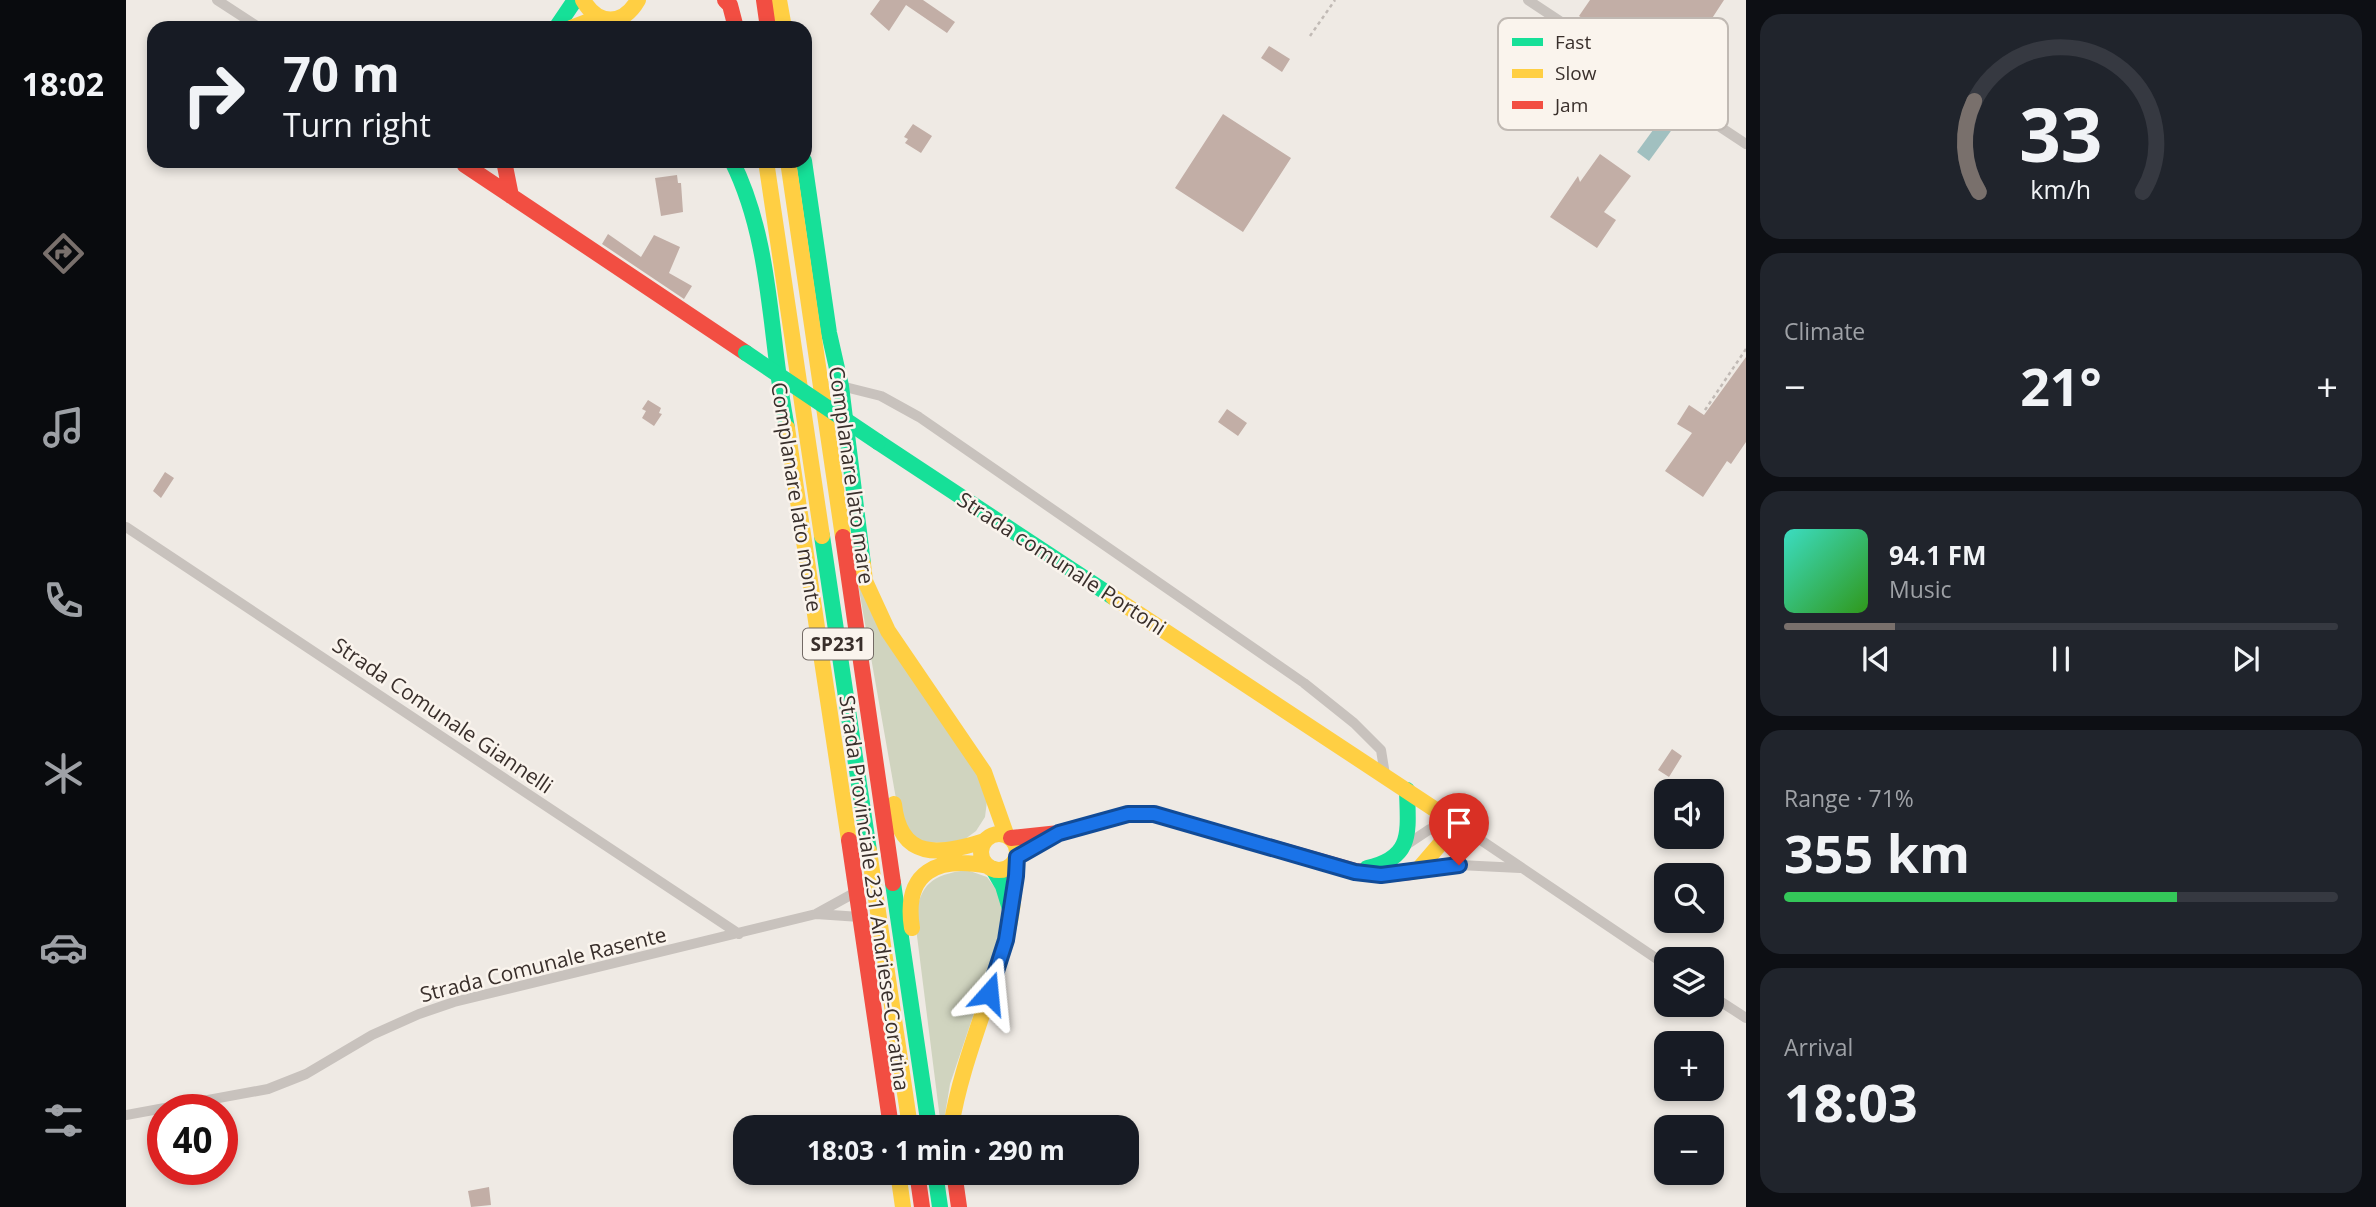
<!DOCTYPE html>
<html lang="en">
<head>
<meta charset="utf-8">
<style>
	:root { --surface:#171b24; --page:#20242c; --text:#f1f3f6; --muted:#9ea1a6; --line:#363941; --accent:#79706c }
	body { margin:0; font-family:"Open Sans",sans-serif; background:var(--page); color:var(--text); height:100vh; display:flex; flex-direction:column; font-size:26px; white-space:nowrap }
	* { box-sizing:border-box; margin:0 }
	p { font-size:23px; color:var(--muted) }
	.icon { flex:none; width:38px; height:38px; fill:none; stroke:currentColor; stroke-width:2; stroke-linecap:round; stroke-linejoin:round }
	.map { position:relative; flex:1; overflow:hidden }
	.drawer { display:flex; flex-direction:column; gap:14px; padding:14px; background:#0d0f14; width:630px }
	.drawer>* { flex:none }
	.banner { position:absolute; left:21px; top:21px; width:665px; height:147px; border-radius:21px; box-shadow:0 4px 10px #0003; background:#171b24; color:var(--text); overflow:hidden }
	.tools { position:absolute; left:1528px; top:779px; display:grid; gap:14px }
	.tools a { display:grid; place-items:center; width:70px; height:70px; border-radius:14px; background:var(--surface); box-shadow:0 4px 10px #0003; font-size:35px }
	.speed { position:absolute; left:21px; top:1094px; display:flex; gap:14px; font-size:35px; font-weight:700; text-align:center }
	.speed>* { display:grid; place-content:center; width:91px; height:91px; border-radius:50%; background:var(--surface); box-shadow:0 4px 10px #0003; line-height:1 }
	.speed .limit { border:10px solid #d22; background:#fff; color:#111 }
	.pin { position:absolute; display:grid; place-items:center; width:60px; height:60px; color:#fff; margin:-72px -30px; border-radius:50% 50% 50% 0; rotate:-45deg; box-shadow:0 0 7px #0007 }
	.pin .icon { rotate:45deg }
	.me { position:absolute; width:77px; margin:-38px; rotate:18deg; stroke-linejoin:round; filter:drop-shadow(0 0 5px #0008) }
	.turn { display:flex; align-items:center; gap:24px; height:147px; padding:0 21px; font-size:32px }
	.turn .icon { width:91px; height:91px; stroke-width:2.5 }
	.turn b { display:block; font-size:49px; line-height:60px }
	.big { font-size:52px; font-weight:700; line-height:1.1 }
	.drawer .tile { flex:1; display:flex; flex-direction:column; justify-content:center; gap:10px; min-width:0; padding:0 24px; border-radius:21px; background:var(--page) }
	.drawer .dial { align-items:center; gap:0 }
	.dial svg { height:182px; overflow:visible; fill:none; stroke:var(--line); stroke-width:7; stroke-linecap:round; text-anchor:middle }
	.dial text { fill:var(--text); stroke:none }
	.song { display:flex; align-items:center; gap:21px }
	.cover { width:84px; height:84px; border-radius:10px; background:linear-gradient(135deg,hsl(170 70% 55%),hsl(110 70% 35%)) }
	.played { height:7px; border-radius:4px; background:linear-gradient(90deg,var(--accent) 20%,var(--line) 20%) }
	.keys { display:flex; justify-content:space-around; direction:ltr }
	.heat { display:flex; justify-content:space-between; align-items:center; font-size:38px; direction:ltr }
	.charge { height:10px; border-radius:5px; background:linear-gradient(90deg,#34c759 71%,var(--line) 0) }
	.trip { position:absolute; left:607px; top:1115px; width:406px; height:70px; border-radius:21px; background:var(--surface); box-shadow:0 4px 10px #0003; font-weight:700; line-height:70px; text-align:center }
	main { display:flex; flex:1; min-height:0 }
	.menu { display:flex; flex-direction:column; width:126px; justify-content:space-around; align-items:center; background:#090b0e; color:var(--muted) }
	.menu .icon { width:49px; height:49px }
	.menu .current { color:var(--accent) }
	.menu b { font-size:32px; color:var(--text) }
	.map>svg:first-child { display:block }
	.green { fill:#d0d4bf }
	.water { fill:#a1c0c0 }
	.building { fill:#c2aea6 }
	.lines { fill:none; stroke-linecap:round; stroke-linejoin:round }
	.path { stroke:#c1bab5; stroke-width:2.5; stroke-dasharray:3.5 3.5; stroke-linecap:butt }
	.street { stroke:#c8c2bd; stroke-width:10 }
	.fast { stroke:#16e098; stroke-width:16 }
	.slow { stroke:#ffcf43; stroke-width:16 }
	.jam { stroke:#f24e42; stroke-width:16 }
	.fast-bridge { stroke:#16e098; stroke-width:16 }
	.route-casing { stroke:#114b97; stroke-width:18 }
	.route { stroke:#1a73e8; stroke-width:12 }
	.labels { text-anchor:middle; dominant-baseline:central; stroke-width:5; stroke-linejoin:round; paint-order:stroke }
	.shield { fill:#faf4ed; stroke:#736a65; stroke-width:2 }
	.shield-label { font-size:19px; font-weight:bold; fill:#392f2b }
	.street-label { font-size:21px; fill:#392f2b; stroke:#faf4ed }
	.key { fill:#faf4ed; stroke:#c0b9b3; stroke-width:2 }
	.key-label { font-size:19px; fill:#392f2b }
</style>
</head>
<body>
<main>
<nav class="menu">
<b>18:02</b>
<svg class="icon current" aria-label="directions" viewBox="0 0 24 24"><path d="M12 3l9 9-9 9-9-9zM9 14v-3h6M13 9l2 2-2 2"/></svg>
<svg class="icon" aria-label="music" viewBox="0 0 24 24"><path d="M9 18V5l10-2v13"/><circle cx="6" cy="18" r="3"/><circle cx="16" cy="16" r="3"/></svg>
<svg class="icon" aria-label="phone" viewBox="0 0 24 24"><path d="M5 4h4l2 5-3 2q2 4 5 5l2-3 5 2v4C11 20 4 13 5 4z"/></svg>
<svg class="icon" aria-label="climate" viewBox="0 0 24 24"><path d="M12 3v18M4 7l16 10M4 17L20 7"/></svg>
<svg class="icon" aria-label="car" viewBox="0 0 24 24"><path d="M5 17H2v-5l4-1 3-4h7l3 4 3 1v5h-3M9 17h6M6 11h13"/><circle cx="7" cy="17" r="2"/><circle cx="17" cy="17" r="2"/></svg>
<svg class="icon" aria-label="filters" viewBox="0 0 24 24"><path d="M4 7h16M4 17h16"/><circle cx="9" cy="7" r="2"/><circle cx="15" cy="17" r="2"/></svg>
</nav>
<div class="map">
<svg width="1620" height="1207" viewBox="0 0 1620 1207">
	<rect width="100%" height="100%" fill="#efeae4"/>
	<path class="green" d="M732,584l25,53 96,137 8,27 -2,16 -9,14 -15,11 -39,1 -16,-14 -8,-19z
		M841,870l20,7 11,15 6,22 -16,58 -38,112 -7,43h-2l-26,-207c5,-36 16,-45 52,-50z"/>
	<path class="water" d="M1538,115l12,9 -27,37 -12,-9z"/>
	<path class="building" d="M754,0h43l32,22 -8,11 -41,-28 -17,26 -19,-17z
		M1464,0h134l-51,78 -94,-62z
		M1143,46l21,13 -8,13 -21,-14z
		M1097,114l68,44 -48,74 -68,-44z
		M787,124l19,12 -11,17 -16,-10 3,-4 -4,-2z
		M1474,154l31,22 -27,36 12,8 -19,28 -47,-31 28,-41 2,6z
		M551,175l1,8h3l2,29 -22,4 -6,-38z
		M482,234l33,23 13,-22 26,12 -11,26 23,13 -8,13 -82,-55z
		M1620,357v85l-15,22 -4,-3 -24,36 -38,-26 27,-38 -15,-9 12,-19 15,10z
		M522,400l13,8 -2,5 3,1 -8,12 -12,-8 4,-7 -4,-2z
		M1101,409l20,14 -9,13 -20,-14z
		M39,472l9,6 -13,20 -8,-7z
		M1546,749l10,7 -13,21 -11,-7z
		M363,1187l2,18 -20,2 -3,-16z"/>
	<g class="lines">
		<path class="path" d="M1184,36l25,-36
			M1579,410l41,-61"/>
		<path class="street" d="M91,0l43,28
			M1402,0l218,144
			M715,386l40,10 38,21 385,266 50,40 27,27 4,25
			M0,527l613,407
			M1277,847l27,-18 21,-9 215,145
			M1291,871l42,-6 61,3
			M690,914l44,3
			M1586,996l34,22
			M0,1115l142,-26 38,-15 66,-39 47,-21 35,-12 362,-88 40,-22"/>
		<path class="fast" d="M430,28l19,-28
			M606,161c41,82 37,178 55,267
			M678,161l25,172 12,53 22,178
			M752,442l235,155
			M696,536l47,315
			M1241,868c47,-10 41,-37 40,-78
			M867,869l10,17 7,23
			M767,883l36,244
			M809,1172l5,35"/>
		<path class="slow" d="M457,0c15,26 40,26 55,0
			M653,0l5,28
			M445,28l26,-10
			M640,161l56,375
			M662,161l55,376
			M661,428l62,412
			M737,564l2,17 23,50 96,141 22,62
			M987,597l338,223 -10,23 -24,28 -6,1
			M768,804c6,57 46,51 90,37
			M855 852a18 18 0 1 1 36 0a18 18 0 1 1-36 0Z
			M743,851l41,276
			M891,857l37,-21
			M786,928c-9,-57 26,-72 76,-62
			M825,1127c11,-68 41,-130 57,-197 6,-23 7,-46 7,-70
			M772,1172l5,35"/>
		<path class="jam" d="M599,0l5,5 6,23
			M638,0l4,28
			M340,161l-1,4 281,188
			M378,161l7,35
			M717,537l50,346
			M885,838l48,-5 69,-19h26l201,57 26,4 30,-3
			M723,840l42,287
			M791,1172l5,35
			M828,1172l5,35"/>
		<path class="fast-bridge" d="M620,353l132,89"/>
	</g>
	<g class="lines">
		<defs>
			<path id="route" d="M863,993l17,-53 10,-64 1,-19 42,-24 69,-19h26l201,58 26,3 78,-10"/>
		</defs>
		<use href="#route" class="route-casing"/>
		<use href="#route" class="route"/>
	</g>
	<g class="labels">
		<rect class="shield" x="677" y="628.5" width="70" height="31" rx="5"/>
		<g class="shield-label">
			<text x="712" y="644">SP231</text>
		</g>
		<g class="street-label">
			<text transform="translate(726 475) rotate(82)">Complanare lato mare</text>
			<text transform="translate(671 497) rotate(81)">Complanare lato monte</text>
			<text transform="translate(936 563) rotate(33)">Strada comunale Portoni</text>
			<text transform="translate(317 715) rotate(34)">Strada Comunale Giannelli</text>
			<text transform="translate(749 893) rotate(82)">Strada Provinciale 231 Andriese-Coratina</text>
			<text transform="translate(417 964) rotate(-14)">Strada Comunale Rasente</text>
		</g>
	</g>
	<rect x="1372" y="18" width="230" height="112" rx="10" class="key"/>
	<rect x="1386" y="38" width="31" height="8" fill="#16e098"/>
	<rect x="1386" y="69" width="31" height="9" fill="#ffcf43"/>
	<rect x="1386" y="101" width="31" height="8" fill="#f24e42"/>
	<g class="key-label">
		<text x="1429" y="49">Fast</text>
		<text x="1429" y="80">Slow</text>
		<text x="1429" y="112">Jam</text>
	</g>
</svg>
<div class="tools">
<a><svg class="icon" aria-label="sound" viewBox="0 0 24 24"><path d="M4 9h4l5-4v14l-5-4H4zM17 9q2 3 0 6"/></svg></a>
<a><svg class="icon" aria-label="search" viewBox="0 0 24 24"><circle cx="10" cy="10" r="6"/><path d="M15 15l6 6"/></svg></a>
<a><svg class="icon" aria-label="layers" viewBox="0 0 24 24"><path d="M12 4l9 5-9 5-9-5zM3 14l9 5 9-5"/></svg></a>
<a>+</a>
<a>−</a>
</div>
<div class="speed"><div class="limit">40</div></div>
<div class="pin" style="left:1333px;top:865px;background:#d93025"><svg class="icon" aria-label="arrive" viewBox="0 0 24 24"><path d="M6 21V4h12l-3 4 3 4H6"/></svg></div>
<svg class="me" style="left:863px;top:993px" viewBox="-20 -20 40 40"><path d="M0-17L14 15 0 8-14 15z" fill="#1a73e8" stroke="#fff" stroke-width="4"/></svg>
<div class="trip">18:03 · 1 min · 290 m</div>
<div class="banner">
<div class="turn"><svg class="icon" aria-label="right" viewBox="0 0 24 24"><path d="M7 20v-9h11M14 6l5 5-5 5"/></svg><div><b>70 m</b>Turn right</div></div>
</div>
</div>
<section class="drawer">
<div class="tile dial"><svg viewBox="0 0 100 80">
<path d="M14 69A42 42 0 1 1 86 69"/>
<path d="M14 69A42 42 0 0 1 12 29" stroke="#79706c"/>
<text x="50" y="56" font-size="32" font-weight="700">33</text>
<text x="50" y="72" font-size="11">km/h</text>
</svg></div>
<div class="tile"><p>Climate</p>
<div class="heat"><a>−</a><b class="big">21°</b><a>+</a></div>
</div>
<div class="tile">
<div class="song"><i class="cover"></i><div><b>94.1 FM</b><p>Music</p></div></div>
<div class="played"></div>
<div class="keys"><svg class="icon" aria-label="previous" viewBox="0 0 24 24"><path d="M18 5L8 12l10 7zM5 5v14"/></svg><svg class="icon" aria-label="pause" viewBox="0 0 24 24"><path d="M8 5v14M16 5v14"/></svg><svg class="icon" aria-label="next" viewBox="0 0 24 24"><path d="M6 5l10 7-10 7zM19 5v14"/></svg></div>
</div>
<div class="tile"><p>Range · 71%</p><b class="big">355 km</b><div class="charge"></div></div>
<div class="tile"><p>Arrival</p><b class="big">18:03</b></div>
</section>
</main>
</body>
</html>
